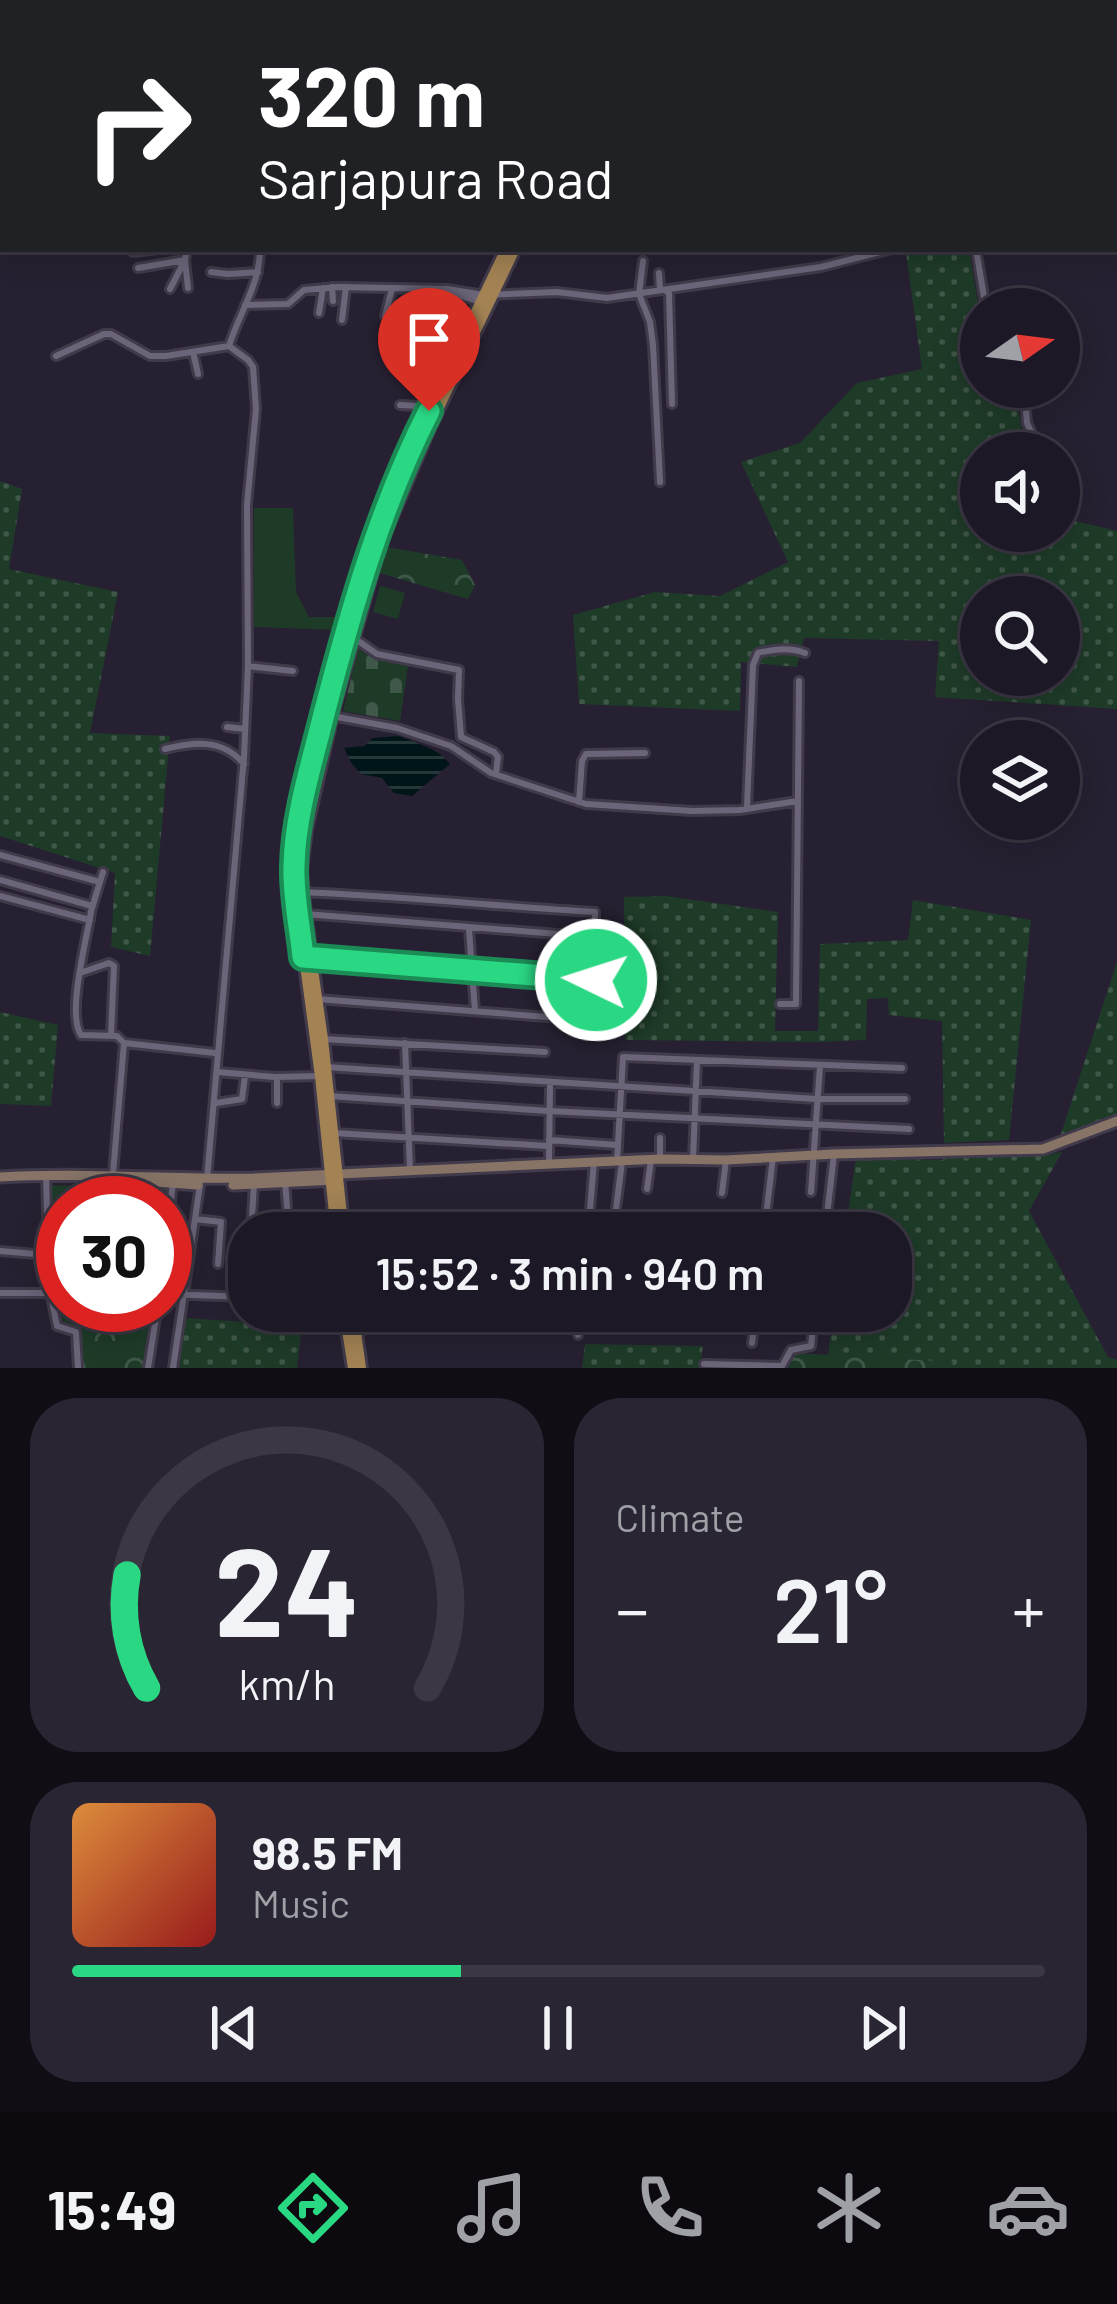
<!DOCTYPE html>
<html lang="en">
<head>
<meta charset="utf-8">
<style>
	:root { --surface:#1d1826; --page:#2a2532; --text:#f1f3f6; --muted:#a0a0a7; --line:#3b3743; --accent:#2ad884 }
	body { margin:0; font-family:Barlow,sans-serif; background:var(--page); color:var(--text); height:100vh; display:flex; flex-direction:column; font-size:45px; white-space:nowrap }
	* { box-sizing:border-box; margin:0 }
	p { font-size:39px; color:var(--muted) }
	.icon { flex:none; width:66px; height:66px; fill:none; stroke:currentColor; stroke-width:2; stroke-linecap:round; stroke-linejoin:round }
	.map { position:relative; height:1368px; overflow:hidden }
	.details { display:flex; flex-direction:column; gap:30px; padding:30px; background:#100d15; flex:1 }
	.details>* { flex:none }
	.banner { position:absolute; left:0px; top:0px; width:1119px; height:252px; box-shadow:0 6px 30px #0003,0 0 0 3px var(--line); background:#202124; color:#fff; overflow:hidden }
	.needle { width:78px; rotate:76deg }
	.fabs { position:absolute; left:960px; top:288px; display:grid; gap:24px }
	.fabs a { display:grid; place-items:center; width:120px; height:120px; border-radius:50%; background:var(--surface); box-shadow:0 6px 30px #0003,0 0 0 3px var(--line); font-size:60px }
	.speed { position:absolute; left:36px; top:1176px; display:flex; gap:24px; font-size:60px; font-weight:700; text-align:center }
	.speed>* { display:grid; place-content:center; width:156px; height:156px; border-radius:50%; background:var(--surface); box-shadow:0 6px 30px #0003,0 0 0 3px var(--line); line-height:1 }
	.speed .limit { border:18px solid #d22; background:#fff; color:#111 }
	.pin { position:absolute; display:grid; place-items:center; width:102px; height:102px; color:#fff; margin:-123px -51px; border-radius:50% 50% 50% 0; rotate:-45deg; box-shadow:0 0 12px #0007 }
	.pin .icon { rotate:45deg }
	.me { position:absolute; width:132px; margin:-66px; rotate:274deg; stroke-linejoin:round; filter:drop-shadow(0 0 9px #0008) }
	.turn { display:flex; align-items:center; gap:42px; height:252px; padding:0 60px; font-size:54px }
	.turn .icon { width:156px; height:156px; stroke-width:2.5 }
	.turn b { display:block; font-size:84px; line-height:102px }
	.big { font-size:90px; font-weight:600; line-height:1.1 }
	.details .card { flex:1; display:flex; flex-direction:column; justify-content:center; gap:18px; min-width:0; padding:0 42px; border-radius:48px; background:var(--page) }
	.details .dial { align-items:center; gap:0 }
	.dial svg { height:312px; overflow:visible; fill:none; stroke:var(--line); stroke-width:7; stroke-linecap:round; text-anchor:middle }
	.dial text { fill:var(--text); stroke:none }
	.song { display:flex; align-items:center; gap:36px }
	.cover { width:144px; height:144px; border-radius:18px; background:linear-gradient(135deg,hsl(30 70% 55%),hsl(0 70% 35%)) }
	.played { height:12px; border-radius:6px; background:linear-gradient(90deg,var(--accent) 40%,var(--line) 40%) }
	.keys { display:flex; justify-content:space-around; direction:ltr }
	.heat { display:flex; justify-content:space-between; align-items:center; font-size:66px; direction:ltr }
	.details .tiles { flex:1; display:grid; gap:30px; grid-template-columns:1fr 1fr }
	.card:last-child { grid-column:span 2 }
	.trip { position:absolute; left:228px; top:1212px; width:684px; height:120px; border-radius:48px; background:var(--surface); box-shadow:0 6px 30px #0003,0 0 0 3px var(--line); font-weight:600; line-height:120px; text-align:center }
	.tab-bar { display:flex; height:192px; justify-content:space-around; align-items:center; background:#0c0a0f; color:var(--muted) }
	.tab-bar .icon { width:84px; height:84px }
	.tab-bar .current { color:var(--accent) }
	.tab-bar b { font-size:54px; color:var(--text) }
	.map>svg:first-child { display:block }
	.grass { fill:url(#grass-dots); fill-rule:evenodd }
	.cemetery { fill:url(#cemetery-stones) }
	.park { fill:url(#park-crowns) }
	.pitch { fill:#1e3b28 }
	.water { fill:url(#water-rules) }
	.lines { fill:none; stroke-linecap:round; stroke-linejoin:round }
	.street-casing { stroke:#413a4a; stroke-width:12 }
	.secondary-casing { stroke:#413a4a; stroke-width:15 }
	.primary-casing { stroke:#413a4a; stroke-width:16 }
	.street { stroke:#6c657a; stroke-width:6 }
	.secondary { stroke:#877467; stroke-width:9 }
	.primary { stroke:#a38354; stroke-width:10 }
	.route-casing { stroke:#1b8c56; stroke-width:30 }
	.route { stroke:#2ad884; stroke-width:21 }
</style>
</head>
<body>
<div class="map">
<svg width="1117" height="1368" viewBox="0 0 1117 1368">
	<defs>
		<pattern id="grass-dots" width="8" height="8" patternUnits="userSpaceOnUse" patternTransform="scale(3)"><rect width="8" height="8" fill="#1e3b28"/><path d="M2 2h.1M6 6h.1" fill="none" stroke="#3f5748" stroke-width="1.8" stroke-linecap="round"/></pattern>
		<pattern id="cemetery-stones" width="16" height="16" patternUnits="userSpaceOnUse" patternTransform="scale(3)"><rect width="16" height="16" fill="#1e3b28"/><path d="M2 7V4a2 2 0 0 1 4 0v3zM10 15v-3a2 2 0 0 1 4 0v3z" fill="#3f5748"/></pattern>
		<pattern id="park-crowns" width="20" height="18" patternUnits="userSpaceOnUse" patternTransform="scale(3)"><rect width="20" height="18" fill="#1e3b28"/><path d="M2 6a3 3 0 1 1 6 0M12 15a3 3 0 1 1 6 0" fill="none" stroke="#3f5748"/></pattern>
		<pattern id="water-rules" width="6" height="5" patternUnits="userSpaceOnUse" patternTransform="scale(3)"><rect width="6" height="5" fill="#001517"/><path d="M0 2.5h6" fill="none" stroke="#263739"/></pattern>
	</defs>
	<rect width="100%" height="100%" fill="#272032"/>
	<path class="grass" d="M0,0h200v3h-197v38l-3,2z
		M925,249h44l12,71v67h34l7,46 12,20h-53v78h78v-14l58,14v178l-182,-12 4,-56 -135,-3 -7,29 -56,-5 -1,49 -161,-7 -6,-89 82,-23 65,4 68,-34 -47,-100 59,-19 57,-60 65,-14 -16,-117zM981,597h78v78h-78z
		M0,481l22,8 -13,80 109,23 -28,141 80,3 -20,220 -39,-9 4,-74 -115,-37z
		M666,896l112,16 -3,119h43l2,-87 88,-4 5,-40 118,20 -22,220 -65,3 -2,-122 -53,-6 -1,-17 -21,1 -1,41 -50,2 -191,-2 -1,-143z
		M1117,962v154l-57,21z
		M0,1012l58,13 -7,81 -51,-2z
		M1062,1152l-33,59 79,146 9,3v8h-167l2,-6 -124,-7 6,-44h57v-78h-46l11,-75 87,2 1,-4 103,-1z
		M186,1318l116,8 -5,42h-118z
		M585,1344l118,2 -3,22h-118z"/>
	<path class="cemetery" d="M358,649l18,11 32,6 -8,55 -57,-10z"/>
	<path class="park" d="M386,547l76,13 13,25 -7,14 -89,-26z
		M49,1185l120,4 -4,28v-14h-102v102h89l-10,63h-60v-38l-23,-11 -8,-38z
		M796,1353l157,9 -3,6h-162z"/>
	<path class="pitch" d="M254,508h39l3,84 13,25h35l-4,13 -86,-3z
		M380,586l25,7 -7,26 -25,-7z"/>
	<path class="water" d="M398,736c18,7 40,12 52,28l-38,32 -18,-3 -12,-15 -21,-4 -9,-10 -8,-16 20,-2 9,-8z"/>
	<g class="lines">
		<defs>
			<path id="street" d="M869,0l9,3
				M269,3l3,-3
				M847,3l1,-3
				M907,3l1,-3
				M1032,3l1,-3
				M0,196l3,-1
				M976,249l10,60
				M133,252l25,-3
				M643,261l-4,33 11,28 3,23 7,137
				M138,268l47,-8 3,28
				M211,272l17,2 30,-2
				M659,273l1,17
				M332,287l1,14
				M170,289l15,-29 2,-11
				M665,290l4,3 3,111
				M245,305l43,-1 16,-14 34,-3 109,2 37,6 73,-3 50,6 214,-31 71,-18
				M319,313l4,-25
				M385,316l7,-27
				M342,320l4,-33
				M468,331l-36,-6 -1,-22 3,-7 24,-1 24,7
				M193,352l5,22
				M56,356l48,-22h7l39,22h16l63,-10
				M1024,387l3,36 14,30
				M400,405l19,1 10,5
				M354,638l23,16 82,16 -1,29 3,38 33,15 4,5 -2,17
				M248,666l45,5
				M332,716l65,12 54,18 40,27 95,31 106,7 48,-1 58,-9
				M227,727l18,2
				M165,749c29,-7 57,-11 79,15
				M579,802l3,-41 4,-7 59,-1
				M747,807l6,-142 5,-12c15,-4 33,-6 47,0
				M0,855l100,27
				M0,880l92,26c-4,29 -26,107 -11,129l36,1 7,7 -11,131
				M300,892c98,4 196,14 295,20v109
				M0,896l90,24
				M92,908l11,-36
				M305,914l290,23
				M469,929l6,82
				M595,943l19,1
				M313,958l283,22
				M80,973l29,-10 5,3 -3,69
				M317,999l295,23
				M780,1004h16l3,-323
				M323,1039l222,13
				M124,1043l91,10
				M405,1043l5,127
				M326,1067l490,32h89
				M217,1072l58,5 45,-1
				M329,1096l220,15 360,18
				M216,1103l26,-4 3,-23
				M277,1103v-26
				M334,1133l214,13
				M549,1140l68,5
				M660,1159v-21
				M693,1159l4,-98
				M617,1161l6,-104 279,11
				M549,1163l1,-80
				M46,1174l3,113 8,39 19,6 2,36
				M207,1179l37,-422 4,-91 -1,-161 9,-96 -3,-42 -5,-7 -19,-14c10,-33 31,-61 31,-97
				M285,1181l4,52
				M647,1189l4,-29
				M811,1192l9,-126
				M722,1193l4,-33
				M195,1219l26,3 -3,42
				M251,1233l3,-49
				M588,1233l6,-71
				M613,1233l9,-71
				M764,1233l9,-76
				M825,1233l9,-79
				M165,1248l8,-65
				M0,1251l47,4
				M0,1293h50
				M165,1294l84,3
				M623,1311l-1,6 4,3 60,4 4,-3 1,-10
				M727,1311h19
				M605,1323v-12
				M578,1335l3,-24
				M752,1343l4,-32
				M704,1364l78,2 9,-16 20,-4 4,-35
				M148,1368l10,-63
				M173,1368l27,-183"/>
			<path id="secondary" d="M0,1177c85,-5 169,3 253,1l407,-19 66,1 108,-6 209,-5 74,-28
				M155,1182l43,3
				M233,1185l103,-5"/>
			<path id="primary" d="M619,3l2,-3
				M336,1233l-16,-157 -25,-185 1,-54 36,-155 37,-128 47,-117 90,-188
				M344,1233l-21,-194 -18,-125 -4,-44 5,-41 27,-119 47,-166 50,-118 85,-177
				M344,1311l9,57
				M353,1311l8,57"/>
		</defs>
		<use href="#street" class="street-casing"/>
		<use href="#secondary" class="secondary-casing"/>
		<use href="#primary" class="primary-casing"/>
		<use href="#street" class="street"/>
		<use href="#secondary" class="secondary"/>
		<use href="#primary" class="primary"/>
	</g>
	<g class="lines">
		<defs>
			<path id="route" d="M429,411c-49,96 -78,199 -105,303 -12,49 -29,101 -30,152 -1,31 6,61 9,91l293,23"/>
		</defs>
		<use href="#route" class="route-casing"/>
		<use href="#route" class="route"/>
	</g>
</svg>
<div class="fabs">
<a><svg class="needle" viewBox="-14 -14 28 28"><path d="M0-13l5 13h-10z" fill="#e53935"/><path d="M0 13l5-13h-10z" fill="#a0a0a7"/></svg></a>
<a><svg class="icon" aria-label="sound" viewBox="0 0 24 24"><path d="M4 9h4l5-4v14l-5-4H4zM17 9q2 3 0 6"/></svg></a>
<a><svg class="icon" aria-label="search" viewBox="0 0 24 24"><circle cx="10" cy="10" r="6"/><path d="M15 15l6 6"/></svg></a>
<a><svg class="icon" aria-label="layers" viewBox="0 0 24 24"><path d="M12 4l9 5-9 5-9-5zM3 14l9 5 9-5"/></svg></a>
</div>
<div class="speed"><div class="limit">30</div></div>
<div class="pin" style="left:429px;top:411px;background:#d93025"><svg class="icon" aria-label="arrive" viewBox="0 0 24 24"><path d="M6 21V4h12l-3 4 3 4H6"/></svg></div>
<svg class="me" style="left:596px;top:980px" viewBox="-20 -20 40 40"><circle r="17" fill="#2ad884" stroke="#fff" stroke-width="3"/><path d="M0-11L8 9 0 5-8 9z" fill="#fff"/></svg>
<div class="trip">15:52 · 3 min · 940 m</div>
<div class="banner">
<div class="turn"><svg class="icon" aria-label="right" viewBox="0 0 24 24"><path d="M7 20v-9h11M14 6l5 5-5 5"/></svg><div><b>320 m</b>Sarjapura Road</div></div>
</div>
</div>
<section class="details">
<div class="tiles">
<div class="card dial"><svg viewBox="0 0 100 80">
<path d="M14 69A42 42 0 1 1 86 69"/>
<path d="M14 69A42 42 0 0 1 9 40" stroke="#2ad884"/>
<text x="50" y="56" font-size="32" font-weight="700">24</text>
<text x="50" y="72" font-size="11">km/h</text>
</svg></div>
<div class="card"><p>Climate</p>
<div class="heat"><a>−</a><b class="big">21°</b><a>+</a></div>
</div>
<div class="card">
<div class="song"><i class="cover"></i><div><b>98.5 FM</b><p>Music</p></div></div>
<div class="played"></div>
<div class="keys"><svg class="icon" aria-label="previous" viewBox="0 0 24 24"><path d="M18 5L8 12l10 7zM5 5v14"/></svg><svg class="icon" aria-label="pause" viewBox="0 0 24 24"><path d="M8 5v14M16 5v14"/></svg><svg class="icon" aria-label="next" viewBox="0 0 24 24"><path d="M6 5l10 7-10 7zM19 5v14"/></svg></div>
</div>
</div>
</section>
<nav class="tab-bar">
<b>15:49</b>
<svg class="icon current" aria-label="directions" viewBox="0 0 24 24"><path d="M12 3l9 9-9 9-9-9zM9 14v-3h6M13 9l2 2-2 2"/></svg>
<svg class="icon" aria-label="music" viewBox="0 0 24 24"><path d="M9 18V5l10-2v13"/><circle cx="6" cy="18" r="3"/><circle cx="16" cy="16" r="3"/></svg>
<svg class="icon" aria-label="phone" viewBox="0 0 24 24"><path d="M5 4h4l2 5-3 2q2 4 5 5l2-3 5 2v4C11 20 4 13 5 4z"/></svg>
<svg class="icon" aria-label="climate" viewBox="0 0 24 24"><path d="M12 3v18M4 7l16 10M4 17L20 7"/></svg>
<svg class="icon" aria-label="car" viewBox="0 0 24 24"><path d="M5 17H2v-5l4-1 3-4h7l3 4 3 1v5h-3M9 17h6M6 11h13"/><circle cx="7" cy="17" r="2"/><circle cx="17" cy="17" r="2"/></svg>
</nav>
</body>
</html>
